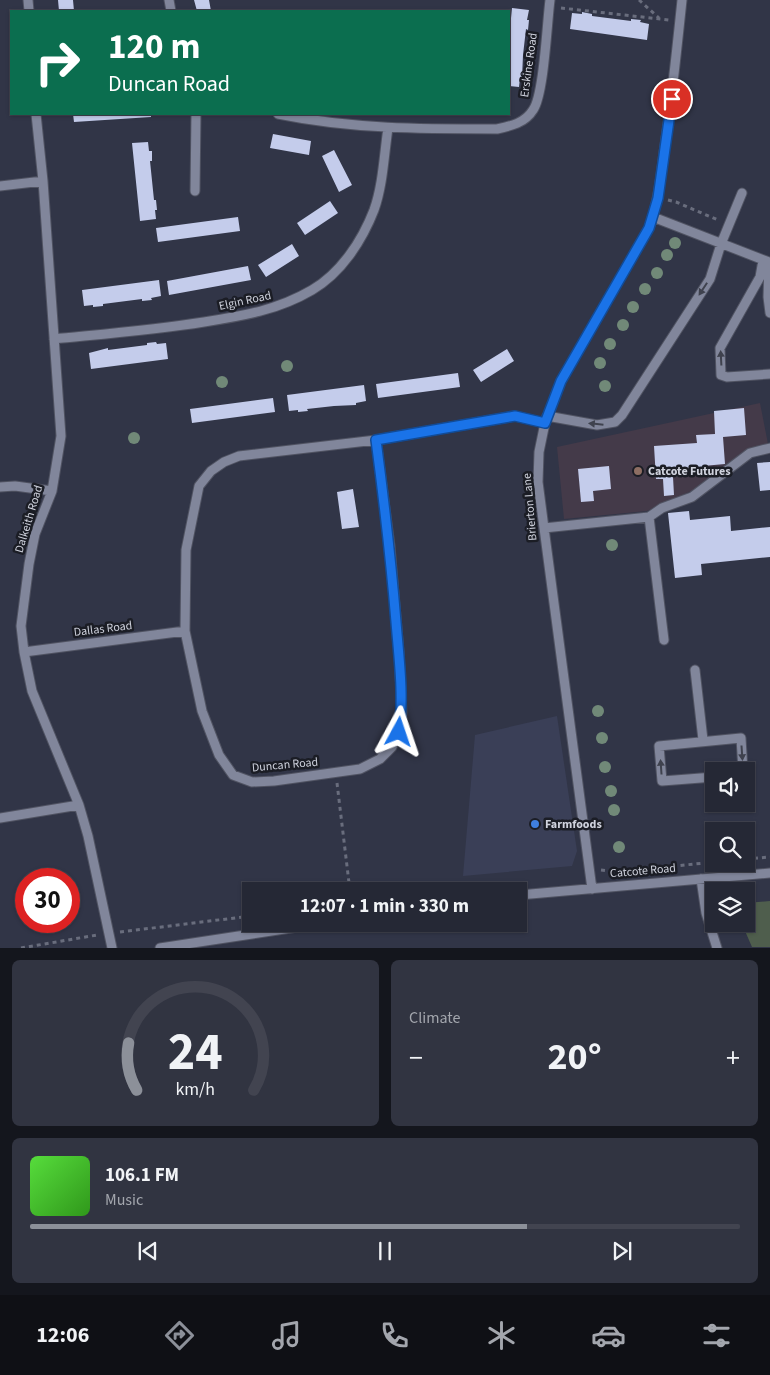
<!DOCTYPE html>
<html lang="en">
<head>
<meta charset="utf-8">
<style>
	:root { --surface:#252835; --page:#313441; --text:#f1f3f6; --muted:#a3a6ad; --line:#424450; --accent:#8c9099 }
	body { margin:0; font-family:"Source Sans 3",sans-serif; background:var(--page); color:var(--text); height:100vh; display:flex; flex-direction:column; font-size:19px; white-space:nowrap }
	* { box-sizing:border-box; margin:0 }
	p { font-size:16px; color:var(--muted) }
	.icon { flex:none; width:28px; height:28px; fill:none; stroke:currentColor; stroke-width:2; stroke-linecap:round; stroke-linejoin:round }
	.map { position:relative; height:948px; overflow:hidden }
	.drawer { display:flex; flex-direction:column; gap:12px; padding:12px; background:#14161d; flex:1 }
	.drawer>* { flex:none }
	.banner { position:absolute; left:10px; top:10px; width:500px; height:105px; border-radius:0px; box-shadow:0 1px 4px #0004,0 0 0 1px var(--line); background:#0b6e4f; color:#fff; overflow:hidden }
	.buttons { position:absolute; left:705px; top:762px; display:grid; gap:10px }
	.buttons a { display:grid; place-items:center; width:50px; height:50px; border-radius:0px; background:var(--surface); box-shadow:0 1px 4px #0004,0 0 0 1px var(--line); font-size:25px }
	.speed { position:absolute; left:15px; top:868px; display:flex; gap:10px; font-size:25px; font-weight:700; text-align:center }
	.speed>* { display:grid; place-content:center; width:65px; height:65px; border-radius:50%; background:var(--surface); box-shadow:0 1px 4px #0004,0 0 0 1px var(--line); line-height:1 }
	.speed .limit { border:8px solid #d22; background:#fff; color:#111 }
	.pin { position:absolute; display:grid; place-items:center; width:42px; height:42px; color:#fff; margin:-21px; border:2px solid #fff; border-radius:50%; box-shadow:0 1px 5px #0007 }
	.me { position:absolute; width:55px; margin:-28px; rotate:5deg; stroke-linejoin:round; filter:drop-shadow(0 0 4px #0008) }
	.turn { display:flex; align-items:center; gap:18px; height:105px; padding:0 15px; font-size:22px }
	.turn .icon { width:65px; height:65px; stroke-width:2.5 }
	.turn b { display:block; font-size:35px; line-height:42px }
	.big { font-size:38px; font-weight:700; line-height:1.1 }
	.drawer .card { flex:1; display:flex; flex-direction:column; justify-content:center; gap:8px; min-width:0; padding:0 18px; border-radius:8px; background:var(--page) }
	.drawer .dial { align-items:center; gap:0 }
	.dial svg { height:130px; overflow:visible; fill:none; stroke:var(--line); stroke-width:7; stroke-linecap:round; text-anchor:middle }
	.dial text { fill:var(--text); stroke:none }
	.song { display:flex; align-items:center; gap:15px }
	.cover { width:60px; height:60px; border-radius:8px; background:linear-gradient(135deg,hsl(110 70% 55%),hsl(110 70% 35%)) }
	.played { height:5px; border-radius:2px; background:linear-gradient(90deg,var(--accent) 70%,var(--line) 70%) }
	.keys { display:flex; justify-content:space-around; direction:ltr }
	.heat { display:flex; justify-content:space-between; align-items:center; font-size:28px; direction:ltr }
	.drawer .tiles { flex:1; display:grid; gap:12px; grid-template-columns:1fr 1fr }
	.card:last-child { grid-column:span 2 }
	.trip { position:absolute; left:242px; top:882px; width:285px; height:50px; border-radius:0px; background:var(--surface); box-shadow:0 1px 4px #0004,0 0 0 1px var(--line); font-weight:700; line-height:50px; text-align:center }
	.tab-bar { display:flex; height:80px; justify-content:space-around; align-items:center; background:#0f1015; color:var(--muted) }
	.tab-bar .icon { width:35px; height:35px }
	.tab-bar .current { color:var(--accent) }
	.tab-bar b { font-size:22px; color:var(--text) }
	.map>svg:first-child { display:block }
	.built { fill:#3a3f57 }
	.education { fill:#443a49 }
	.green { fill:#4f5e4d }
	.building { fill:#c4cceb }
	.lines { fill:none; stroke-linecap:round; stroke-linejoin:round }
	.minor-casing { stroke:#505362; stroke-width:11 }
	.path { stroke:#696d7d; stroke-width:3; stroke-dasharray:4 4; stroke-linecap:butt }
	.minor { stroke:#81869b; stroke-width:9 }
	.tree { fill:#718978 }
	.oneway { fill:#3f424e }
	.route-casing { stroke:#114b97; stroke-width:12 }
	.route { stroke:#1a73e8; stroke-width:9 }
	.education-dot { fill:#8d6e63; stroke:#1b1d25; stroke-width:2 }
	.shop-dot { fill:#3f7fe0; stroke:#1b1d25; stroke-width:2 }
	.labels { text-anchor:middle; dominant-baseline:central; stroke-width:5; stroke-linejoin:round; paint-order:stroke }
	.street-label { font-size:12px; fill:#cfd2dd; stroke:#1b1d25 }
	.poi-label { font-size:12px; font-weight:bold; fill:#cfd2dd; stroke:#1b1d25; text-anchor:start }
</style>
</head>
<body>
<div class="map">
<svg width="770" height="948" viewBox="0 0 770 948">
	<rect width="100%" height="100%" fill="#313547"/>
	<path class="built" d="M557,716l20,135 -5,15 -109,10 12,-141z"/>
	<path class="education" d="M760,403l8,41 -24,7 -53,40 -44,20 -83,8 -7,-72z"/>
	<path class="green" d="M770,901v46h-18l-10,-23h4v-21z"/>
	<path class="building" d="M58,0h15l1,11h-15z
		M194,0h15l2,11h-14z
		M512,8l17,2 -2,10h2l-1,10 -2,-1 -3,26 -1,23h-2l-1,9 -10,-1v-48z
		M582,12l10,2v2l39,5v-2l10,1 -1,2 9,2 -2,16 -77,-11 2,-16 10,1z
		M73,114h78v3l-77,5z
		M273,134l38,7 -2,14 -39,-7z
		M148,142l1,9h3v10h-2l4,39h2l1,10h-2l1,9 -16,2 -8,-78z
		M334,150l18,35 -13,7 -17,-36z
		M330,201l8,12 -33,22 -8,-12z
		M238,217l2,14 -82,11 -2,-14z
		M292,244l7,12 -33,21 -8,-12z
		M248,266l3,14 -82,15 -2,-14z
		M159,280l2,16 -10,2 1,2 -10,1v-2l-39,5v2l-10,1v-2l-9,1 -2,-16z
		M156,342l1,2 9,-1 2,16 -77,10 -2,-16 19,-5v2l39,-5v-2z
		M507,349l7,12 -33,21 -8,-12z
		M458,373l2,14 -82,11 -2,-14z
		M364,385l2,16 -10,2v2l-22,1 -27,3 1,2 -10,1v-2l-9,1 -2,-16z
		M273,398l2,14 -83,11 -2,-14z
		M744,408l2,27 -23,2 2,27 -22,2v8l-30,3 1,18 -10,1 -1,-17h-7l-2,-33 43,-3 -1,-8 19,-1 -1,-23z
		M770,462v28l-10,1 -3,-28z
		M609,466l2,23 -18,2 1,10 -13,1 -3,-33z
		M353,489l6,38 -17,2 -5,-37z
		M689,511l1,9 40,-4 1,15 39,-4v30l-69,7 1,11 -27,3 -7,-65z"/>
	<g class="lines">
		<defs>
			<path id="minor" d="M28,0l1,11
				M169,0l2,11
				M36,114l7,67 18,255 -9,55 -17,43 -6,30 -8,62 3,26 8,39 47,114 9,31 24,112
				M278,114c73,15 145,15 219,15 14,-3 28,-6 36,-19 11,-15 14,-88 17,-110
				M0,186l43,-5
				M195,191l1,-77
				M653,217l116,45 -1,35 2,16
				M763,260l-3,17 -40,71 1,27 6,2 43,-3
				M54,339c50,-5 100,-9 150,-17 39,-6 74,-12 108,-32 29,-17 50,-49 62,-80 9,-25 10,-55 14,-82
				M547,416l50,9 18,-3 7,-7 88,-136 11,-35 21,-51
				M376,440l14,106 9,106 3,61 -3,20 -7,14 -12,12 -20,10 -86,12 -22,1 -19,-7 -14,-20 -17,-44 -17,-80 1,-81 13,-64 12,-15 13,-9 15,-6 137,-16 139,-24 30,7
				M0,487l15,-1 37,5
				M649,517l13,-9 30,-11 58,-44 20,-5
				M544,528l105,-11 15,123
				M24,652l161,-21
				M695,670l8,70
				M714,777l-52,4 -3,-35 82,-8 2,33
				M0,818l79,-13
				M701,879l5,34 11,35
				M592,889l-48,-361 -6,-46 1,-30 6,-29 16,-42 88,-153c10,-27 12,-55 16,-83 7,-48 12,-97 17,-145
				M519,895l251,-22
				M160,948l157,-24"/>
		</defs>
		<use href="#minor" class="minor-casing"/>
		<path class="path" d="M639,0l20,18
			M561,8l108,12
			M668,200l8,2 42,18
			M337,783l13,108
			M746,859l24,-2
			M601,870l16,2 97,-10
			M456,891l56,-7
			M120,932l131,-16
			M21,948l76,-13"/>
		<use href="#minor" class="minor"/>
	</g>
	<g class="tree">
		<circle cx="675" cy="243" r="6"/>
		<circle cx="667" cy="255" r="6"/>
		<circle cx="657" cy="273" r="6"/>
		<circle cx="645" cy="289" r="6"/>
		<circle cx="633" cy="307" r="6"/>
		<circle cx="623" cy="325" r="6"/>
		<circle cx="610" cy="344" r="6"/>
		<circle cx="600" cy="363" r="6"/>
		<circle cx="287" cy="366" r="6"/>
		<circle cx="222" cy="382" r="6"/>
		<circle cx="605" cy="386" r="6"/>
		<circle cx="134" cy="438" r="6"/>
		<circle cx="612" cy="545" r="6"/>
		<circle cx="598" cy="711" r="6"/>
		<circle cx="602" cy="738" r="6"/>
		<circle cx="605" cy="767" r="6"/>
		<circle cx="611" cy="791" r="6"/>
		<circle cx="614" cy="810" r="6"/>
		<circle cx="619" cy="847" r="6"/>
	</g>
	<defs><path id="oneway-solid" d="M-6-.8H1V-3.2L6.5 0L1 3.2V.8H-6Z" transform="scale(1.25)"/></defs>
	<g class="oneway">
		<use href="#oneway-solid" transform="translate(703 289) rotate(123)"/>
		<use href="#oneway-solid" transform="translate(721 358) rotate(-93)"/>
		<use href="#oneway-solid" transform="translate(596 424) rotate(-174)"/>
		<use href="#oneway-solid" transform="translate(742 753) rotate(86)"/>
		<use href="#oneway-solid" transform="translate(661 767) rotate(-94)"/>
	</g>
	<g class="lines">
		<defs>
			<path id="route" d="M399,732c5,-36 0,-73 -3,-110 -5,-61 -12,-121 -20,-182l139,-24 30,7 16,-42 88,-153 9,-30 14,-99"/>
		</defs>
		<use href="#route" class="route-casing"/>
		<use href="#route" class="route"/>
	</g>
	<circle class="education-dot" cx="638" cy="471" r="5"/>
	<circle class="shop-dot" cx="535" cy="824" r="5"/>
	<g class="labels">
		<g class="street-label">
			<text transform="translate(529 65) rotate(-82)">Erskine Road</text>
			<text transform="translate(245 301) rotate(-12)">Elgin Road</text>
			<text transform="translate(530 507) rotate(-95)">Brierton Lane</text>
			<text transform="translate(29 519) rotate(-73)">Dalkeith Road</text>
			<text transform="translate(103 629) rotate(-7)">Dallas Road</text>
			<text transform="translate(285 765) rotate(-5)">Duncan Road</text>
			<text transform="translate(643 871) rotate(-5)">Catcote Road</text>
		</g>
		<g class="poi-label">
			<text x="648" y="471">Catcote Futures</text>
			<text x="545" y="824">Farmfoods</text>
		</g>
	</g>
</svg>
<div class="buttons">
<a><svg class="icon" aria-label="sound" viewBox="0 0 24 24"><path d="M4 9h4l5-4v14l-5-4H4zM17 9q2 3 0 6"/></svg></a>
<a><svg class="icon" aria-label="search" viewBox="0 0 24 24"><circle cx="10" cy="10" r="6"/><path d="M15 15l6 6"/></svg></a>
<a><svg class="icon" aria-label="layers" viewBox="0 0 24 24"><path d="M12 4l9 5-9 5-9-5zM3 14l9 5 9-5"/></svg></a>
</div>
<div class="speed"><div class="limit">30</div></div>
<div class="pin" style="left:672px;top:99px;background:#d93025"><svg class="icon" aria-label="arrive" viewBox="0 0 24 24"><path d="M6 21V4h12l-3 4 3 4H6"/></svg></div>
<svg class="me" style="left:399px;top:732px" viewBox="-20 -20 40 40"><path d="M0-17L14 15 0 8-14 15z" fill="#1a73e8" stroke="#fff" stroke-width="4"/></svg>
<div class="trip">12:07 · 1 min · 330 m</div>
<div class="banner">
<div class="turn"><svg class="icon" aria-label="right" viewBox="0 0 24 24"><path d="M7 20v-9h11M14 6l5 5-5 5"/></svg><div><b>120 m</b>Duncan Road</div></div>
</div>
</div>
<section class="drawer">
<div class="tiles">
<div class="card dial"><svg viewBox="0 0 100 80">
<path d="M14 69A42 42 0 1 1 86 69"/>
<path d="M14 69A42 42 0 0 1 9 40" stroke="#8c9099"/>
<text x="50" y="56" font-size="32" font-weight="700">24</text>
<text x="50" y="72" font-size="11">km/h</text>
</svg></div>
<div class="card"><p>Climate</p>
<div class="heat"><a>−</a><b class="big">20°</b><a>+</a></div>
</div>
<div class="card">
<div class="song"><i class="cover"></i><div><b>106.1 FM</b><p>Music</p></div></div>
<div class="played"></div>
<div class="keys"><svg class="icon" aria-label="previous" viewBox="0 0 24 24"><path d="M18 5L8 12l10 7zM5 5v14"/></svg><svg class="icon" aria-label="pause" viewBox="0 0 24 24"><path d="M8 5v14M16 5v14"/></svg><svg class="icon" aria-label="next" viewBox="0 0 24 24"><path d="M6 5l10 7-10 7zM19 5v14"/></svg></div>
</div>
</div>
</section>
<nav class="tab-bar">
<b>12:06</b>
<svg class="icon current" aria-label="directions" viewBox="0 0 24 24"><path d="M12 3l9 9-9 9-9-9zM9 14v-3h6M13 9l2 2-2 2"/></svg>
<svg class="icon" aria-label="music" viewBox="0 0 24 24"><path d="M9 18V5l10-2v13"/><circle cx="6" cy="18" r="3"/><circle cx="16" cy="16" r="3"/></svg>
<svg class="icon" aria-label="phone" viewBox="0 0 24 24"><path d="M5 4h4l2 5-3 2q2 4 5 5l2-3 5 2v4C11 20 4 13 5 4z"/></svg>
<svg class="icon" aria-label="climate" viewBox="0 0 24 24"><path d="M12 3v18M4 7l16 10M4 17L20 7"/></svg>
<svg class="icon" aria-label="car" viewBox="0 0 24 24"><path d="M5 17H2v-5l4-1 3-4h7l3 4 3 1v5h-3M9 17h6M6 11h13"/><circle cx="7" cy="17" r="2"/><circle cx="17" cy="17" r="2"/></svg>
<svg class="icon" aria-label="filters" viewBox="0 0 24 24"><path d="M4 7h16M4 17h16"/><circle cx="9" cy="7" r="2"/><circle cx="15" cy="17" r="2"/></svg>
</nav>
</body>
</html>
